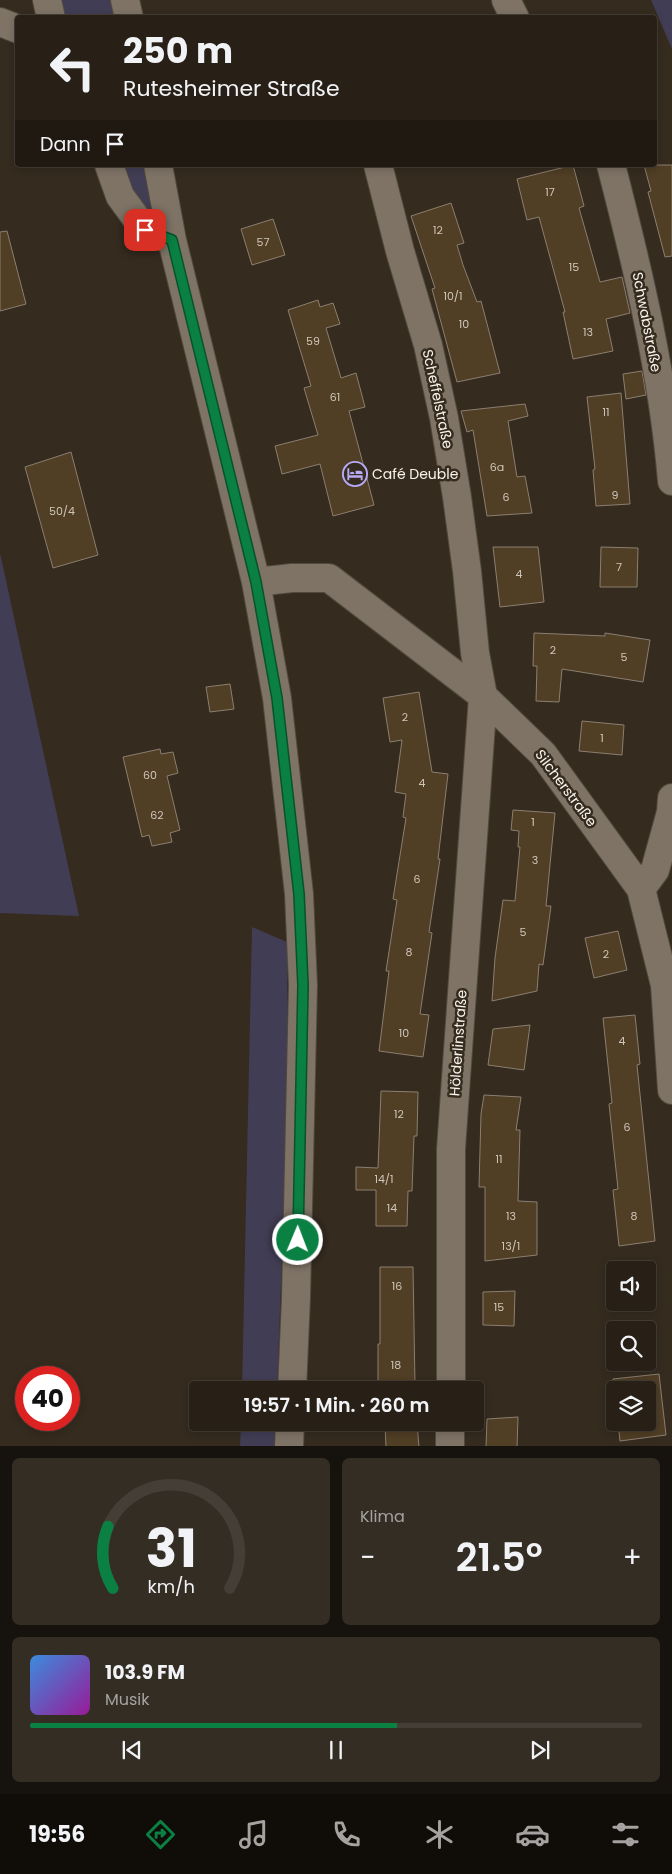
<!DOCTYPE html>
<html lang="de">
<head>
<meta charset="utf-8">
<style>
	:root { --surface:#282017; --page:#342d24; --text:#f1f3f6; --muted:#a5a3a1; --line:#443e36; --accent:#0b8043 }
	body { margin:0; font-family:Poppins,sans-serif; background:var(--page); color:var(--text); height:100vh; display:flex; flex-direction:column; font-size:19px; white-space:nowrap }
	* { box-sizing:border-box; margin:0 }
	p { font-size:16px; color:var(--muted) }
	.icon { flex:none; width:28px; height:28px; fill:none; stroke:currentColor; stroke-width:2; stroke-linecap:round; stroke-linejoin:round }
	.map { position:relative; height:1446px; overflow:hidden }
	.side { display:flex; flex-direction:column; gap:12px; padding:12px; background:#16120d; flex:1 }
	.side>* { flex:none }
	.hud { position:absolute; left:15px; top:15px; width:642px; height:152px; border-radius:5px; box-shadow:0 2px 8px #0003,0 0 0 1px var(--line); background:#282017; color:var(--text); overflow:hidden }
	.buttons { position:absolute; left:606px; top:1261px; display:grid; gap:10px }
	.buttons a { display:grid; place-items:center; width:50px; height:50px; border-radius:5px; background:var(--surface); box-shadow:0 2px 8px #0003,0 0 0 1px var(--line); font-size:25px }
	.speed { position:absolute; left:15px; top:1366px; display:flex; gap:10px; font-size:25px; font-weight:700; text-align:center }
	.speed>* { display:grid; place-content:center; width:65px; height:65px; border-radius:50%; background:var(--surface); box-shadow:0 2px 8px #0003,0 0 0 1px var(--line); line-height:1 }
	.speed .limit { border:8px solid #d22; background:#fff; color:#111 }
	.pin { position:absolute; display:grid; place-items:center; width:42px; height:42px; color:#fff; margin:-21px; border-radius:10px; box-shadow:0 2px 8px #0006 }
	.me { position:absolute; width:55px; margin:-28px; rotate:1deg; stroke-linejoin:round; filter:drop-shadow(0 0 4px #0008) }
	.turn { display:flex; align-items:center; gap:18px; height:105px; padding:0 25px; font-size:22px }
	.turn .icon { width:65px; height:65px; stroke-width:2.5 }
	.turn b { display:block; font-size:35px; line-height:42px }
	.then { display:flex; align-items:center; height:48px; padding:0 25px; background:#0003; gap:10px; font-size:19px }
	.big { font-size:38px; font-weight:600; line-height:1.1 }
	.side .tile { flex:1; display:flex; flex-direction:column; justify-content:center; gap:8px; min-width:0; padding:0 18px; border-radius:8px; background:var(--page) }
	.side .dial { align-items:center; gap:0 }
	.dial svg { height:130px; overflow:visible; fill:none; stroke:var(--line); stroke-width:7; stroke-linecap:round; text-anchor:middle }
	.dial text { fill:var(--text); stroke:none }
	.song { display:flex; align-items:center; gap:15px }
	.cover { width:60px; height:60px; border-radius:8px; background:linear-gradient(135deg,hsl(210 70% 55%),hsl(300 70% 35%)) }
	.played { height:5px; border-radius:2px; background:linear-gradient(90deg,var(--accent) 60%,var(--line) 60%) }
	.keys { display:flex; justify-content:space-around; direction:ltr }
	.heat { display:flex; justify-content:space-between; align-items:center; font-size:28px; direction:ltr }
	.side .tiles { flex:1; display:grid; gap:12px; grid-template-columns:1fr 1fr }
	.tile:last-child { grid-column:span 2 }
	.trip { position:absolute; left:189px; top:1381px; width:295px; height:50px; border-radius:5px; background:var(--surface); box-shadow:0 2px 8px #0003,0 0 0 1px var(--line); font-weight:600; line-height:50px; text-align:center }
	.menu { display:flex; height:80px; justify-content:space-around; align-items:center; background:#100d09; color:var(--muted) }
	.menu .icon { width:35px; height:35px }
	.menu .current { color:var(--accent) }
	.menu b { font-size:22px; color:var(--text) }
	.map>svg:first-child { display:block }
	.green { fill:#413d54 }
	.building { fill:#503e25; stroke:#8b7f71 }
	.lines { fill:none; stroke-linecap:round; stroke-linejoin:round }
	.minor-casing { stroke:#514a3e; stroke-width:30 }
	.minor { stroke:#7e7365; stroke-width:28 }
	.route-casing { stroke:#07532c; stroke-width:12 }
	.route { stroke:#0b8043; stroke-width:9 }
	.labels { text-anchor:middle; dominant-baseline:central; stroke-width:5; stroke-linejoin:round; paint-order:stroke }
	.number-label { font-size:11px; fill:#cfc6ba }
	.street-label { font-size:14px; fill:#f9f3eb; stroke:#352b1f }
	.poi-label { font-size:14px; fill:#f9f3eb; stroke:#352b1f; text-anchor:start }
</style>
</head>
<body>
<div class="map">
<svg width="672" height="1447" viewBox="0 0 672 1447">
	<rect width="100%" height="100%" fill="#352b1f"/>
	<path class="green" d="M47,0h78l4,17h-78z
		M651,0h21v49z
		M109,165h49l14,75 -27,-10z
		M0,553l79,363 -79,-3z
		M252,927l35,15 1,157 -11,291h-35z
		M241,1423h35l-2,23h-34z"/>
	<path class="building" d="M573,165l11,41 -5,2 21,74 22,-5 8,36 -24,6 7,32 -40,8 -10,-47h2l-26,-95 -12,3 -10,-41z
		M644,165h28v91l-7,1 -17,-65 3,-1z
		M451,203l13,40 -7,2 6,20 14,37 4,-1 19,72 -43,9 -25,-93 3,-1 -24,-72z
		M273,219l12,36 -33,10 -11,-36z
		M7,231l19,73 -26,7v-79z
		M318,300l2,7 13,-4 7,21 -14,4 15,50 15,-5 9,34 -16,4 25,94 -41,11 -13,-52 -38,10 -7,-28 43,-11 -14,-47 7,-2 -23,-76z
		M642,371l4,24 -20,4 -3,-25z
		M621,393l9,111 -34,2 -3,-36 2,-1 -8,-72z
		M525,404l3,12 -20,5 9,56 8,-1 7,37 -45,3 -14,-86 -6,2 -6,-21z
		M71,452l27,103 -45,13 -28,-101z
		M493,547h45l6,55 -44,5z
		M601,547l37,1 -1,39h-37z
		M534,633l71,3v-3l45,7 -7,42 -81,-13 -3,33 -23,-1 1,-35h-4z
		M230,684l4,25 -24,3 -4,-25z
		M419,692l13,80 16,2 -10,85h2l-11,73 3,1 -12,81 9,1 -6,42 -44,-6 10,-80h-3l11,-71 -4,-1 13,-81 -3,-1 3,-23 -11,-2 7,-52 -12,2 -7,-44z
		M582,721l42,4 -2,30 -43,-4z
		M160,749l1,5 12,-2 5,21 -11,3 13,54 -10,3 2,9 -20,4 -3,-11 -7,2 -19,-80z
		M513,810l42,3 -9,93h5l-8,59 -4,-1 -2,27 -45,10 3,-43 8,-58 12,1 5,-54h-2l1,-16 -8,-1z
		M618,931l9,39 -33,8 -9,-40z
		M635,1015l5,49 -3,1 18,176 -36,5 -6,-56 5,-1 -9,-85 3,-1 -9,-85z
		M530,1025l-6,45 -36,-5 5,-36z
		M381,1091l37,1 -1,44h-3l-2,55h-4l-1,35h-31v-36h-20v-23l22,1z
		M484,1095l37,2 -5,33h4l-2,71 19,1v53l-52,6v-74h-6l2,-73z
		M380,1267h33l2,119h-37v-42h2z
		M515,1291l-1,35 -31,-1v-33z
		M659,1374l7,61 -46,6 -2,-19h30v-32h-33v6l-2,-17z
		M518,1417l-1,30h-31l1,-28z
		M417,1423l2,24h-33l-1,-22z"/>
	<g class="lines">
		<defs>
			<path id="minor" d="M47,0l4,18
				M125,0l4,18
				M506,0l9,18
				M0,22l18,7
				M109,165l11,31 25,34 27,10
				M158,165l14,75 84,342 21,116 22,196 4,91 -7,313 -4,92
				M378,165l22,86 28,94 16,73 13,79 10,74 8,82 8,43 -32,453v241
				M611,165c27,104 52,209 61,316
				M256,582l36,-4h37l154,118 60,58 98,135 24,96 7,105
				M641,889l14,-19 16,-58 1,-14
				M289,1447l1,-25
				M450,1447v-25"/>
		</defs>
		<use href="#minor" class="minor-casing"/>
		<use href="#minor" class="minor"/>
	</g>
	<g class="lines">
		<defs>
			<path id="route" d="M145,230l27,10 84,342 21,116 22,196 4,91 -5,255"/>
		</defs>
		<use href="#route" class="route-casing"/>
		<use href="#route" class="route"/>
	</g>
	<defs>
		<symbol id="hotel-ring" viewBox="-11 -11 22 22"><circle r="9.5" fill="#352b1f" stroke="#b8abf7" stroke-width="1.5"/><path d="M-6-4.5h1.5V1H6V5H4.5V3h-9V5H-6ZM-4 0a1.8 1.8 0 1 1 3.6 0ZM.5 0V-2.5h3Q6-2.5 6 0Z" fill="#b8abf7"/></symbol>
	</defs>
	<g fill-rule="evenodd">
		<use href="#hotel-ring" x="341" y="460" width="28" height="28"/>
	</g>
	<g class="labels">
		<g class="number-label">
			<text x="550" y="192">17</text>
			<text x="438" y="230">12</text>
			<text x="263" y="242">57</text>
			<text x="574" y="267">15</text>
			<text x="453" y="296">10/1</text>
			<text x="464" y="324">10</text>
			<text x="588" y="332">13</text>
			<text x="313" y="341">59</text>
			<text x="335" y="397">61</text>
			<text x="606" y="412">11</text>
			<text x="497" y="467">6a</text>
			<text x="615" y="495">9</text>
			<text x="506" y="497">6</text>
			<text x="62" y="511">50/4</text>
			<text x="619" y="567">7</text>
			<text x="519" y="574">4</text>
			<text x="553" y="650">2</text>
			<text x="624" y="657">5</text>
			<text x="405" y="717">2</text>
			<text x="602" y="738">1</text>
			<text x="150" y="775">60</text>
			<text x="422" y="783">4</text>
			<text x="157" y="815">62</text>
			<text x="533" y="822">1</text>
			<text x="535" y="860">3</text>
			<text x="417" y="879">6</text>
			<text x="523" y="932">5</text>
			<text x="409" y="952">8</text>
			<text x="606" y="954">2</text>
			<text x="404" y="1033">10</text>
			<text x="622" y="1041">4</text>
			<text x="399" y="1114">12</text>
			<text x="627" y="1127">6</text>
			<text x="499" y="1159">11</text>
			<text x="384" y="1179">14/1</text>
			<text x="392" y="1208">14</text>
			<text x="511" y="1216">13</text>
			<text x="634" y="1216">8</text>
			<text x="511" y="1246">13/1</text>
			<text x="397" y="1286">16</text>
			<text x="499" y="1307">15</text>
			<text x="396" y="1365">18</text>
		</g>
		<g class="street-label">
			<text transform="translate(647 322) rotate(79)">Schwabstraße</text>
			<text transform="translate(438 399) rotate(78)">Scheffelstraße</text>
			<text transform="translate(566 788) rotate(53)">Silcherstraße</text>
			<text transform="translate(458 1043) rotate(-86)">Hölderlinstraße</text>
		</g>
		<g class="poi-label">
			<text x="372" y="474">Café Deuble</text>
		</g>
	</g>
</svg>
<div class="buttons">
<a><svg class="icon" aria-label="sound" viewBox="0 0 24 24"><path d="M4 9h4l5-4v14l-5-4H4zM17 9q2 3 0 6"/></svg></a>
<a><svg class="icon" aria-label="search" viewBox="0 0 24 24"><circle cx="10" cy="10" r="6"/><path d="M15 15l6 6"/></svg></a>
<a><svg class="icon" aria-label="layers" viewBox="0 0 24 24"><path d="M12 4l9 5-9 5-9-5zM3 14l9 5 9-5"/></svg></a>
</div>
<div class="speed"><div class="limit">40</div></div>
<div class="pin" style="left:145px;top:230px;background:#d93025"><svg class="icon" aria-label="arrive" viewBox="0 0 24 24"><path d="M6 21V4h12l-3 4 3 4H6"/></svg></div>
<svg class="me" style="left:298px;top:1240px" viewBox="-20 -20 40 40"><circle r="17" fill="#0b8043" stroke="#fff" stroke-width="3"/><path d="M0-11L8 9 0 5-8 9z" fill="#fff"/></svg>
<div class="trip">19:57 · 1 Min. · 260 m</div>
<div class="hud">
<div class="turn"><svg class="icon" aria-label="left" viewBox="0 0 24 24"><path d="M17 20v-9H6M10 6l-5 5 5 5"/></svg><div><b>250 m</b>Rutesheimer Straße</div></div>
<div class="then">Dann<svg class="icon" aria-label="arrive" viewBox="0 0 24 24"><path d="M6 21V4h12l-3 4 3 4H6"/></svg></div>
</div>
</div>
<section class="side">
<div class="tiles">
<div class="tile dial"><svg viewBox="0 0 100 80">
<path d="M14 69A42 42 0 1 1 86 69"/>
<path d="M14 69A42 42 0 0 1 11 31" stroke="#0b8043"/>
<text x="50" y="56" font-size="32" font-weight="700">31</text>
<text x="50" y="72" font-size="11">km/h</text>
</svg></div>
<div class="tile"><p>Klima</p>
<div class="heat"><a>−</a><b class="big">21.5°</b><a>+</a></div>
</div>
<div class="tile">
<div class="song"><i class="cover"></i><div><b>103.9 FM</b><p>Musik</p></div></div>
<div class="played"></div>
<div class="keys"><svg class="icon" aria-label="previous" viewBox="0 0 24 24"><path d="M18 5L8 12l10 7zM5 5v14"/></svg><svg class="icon" aria-label="pause" viewBox="0 0 24 24"><path d="M8 5v14M16 5v14"/></svg><svg class="icon" aria-label="next" viewBox="0 0 24 24"><path d="M6 5l10 7-10 7zM19 5v14"/></svg></div>
</div>
</div>
</section>
<nav class="menu">
<b>19:56</b>
<svg class="icon current" aria-label="directions" viewBox="0 0 24 24"><path d="M12 3l9 9-9 9-9-9zM9 14v-3h6M13 9l2 2-2 2"/></svg>
<svg class="icon" aria-label="music" viewBox="0 0 24 24"><path d="M9 18V5l10-2v13"/><circle cx="6" cy="18" r="3"/><circle cx="16" cy="16" r="3"/></svg>
<svg class="icon" aria-label="phone" viewBox="0 0 24 24"><path d="M5 4h4l2 5-3 2q2 4 5 5l2-3 5 2v4C11 20 4 13 5 4z"/></svg>
<svg class="icon" aria-label="climate" viewBox="0 0 24 24"><path d="M12 3v18M4 7l16 10M4 17L20 7"/></svg>
<svg class="icon" aria-label="car" viewBox="0 0 24 24"><path d="M5 17H2v-5l4-1 3-4h7l3 4 3 1v5h-3M9 17h6M6 11h13"/><circle cx="7" cy="17" r="2"/><circle cx="17" cy="17" r="2"/></svg>
<svg class="icon" aria-label="filters" viewBox="0 0 24 24"><path d="M4 7h16M4 17h16"/><circle cx="9" cy="7" r="2"/><circle cx="15" cy="17" r="2"/></svg>
</nav>
</body>
</html>
